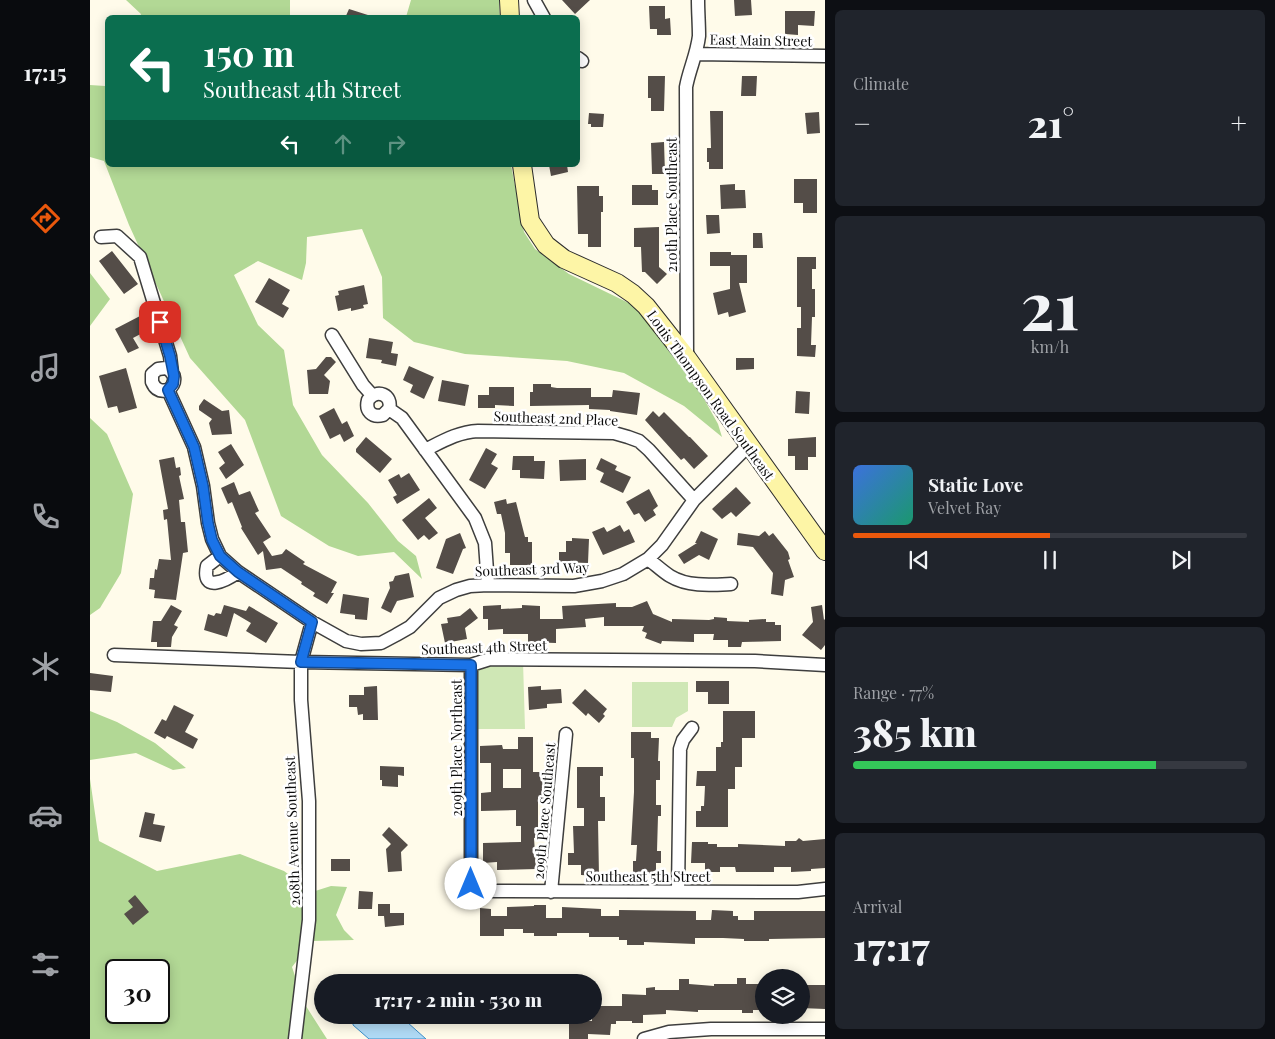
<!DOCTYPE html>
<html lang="en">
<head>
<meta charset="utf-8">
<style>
	:root { --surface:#171b24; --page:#20242c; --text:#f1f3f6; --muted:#9ea1a6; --line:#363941; --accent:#ea580c }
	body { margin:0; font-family:"Playfair Display",serif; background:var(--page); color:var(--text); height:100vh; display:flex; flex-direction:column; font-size:19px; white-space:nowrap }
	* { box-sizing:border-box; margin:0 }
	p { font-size:16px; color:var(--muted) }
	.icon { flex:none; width:28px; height:28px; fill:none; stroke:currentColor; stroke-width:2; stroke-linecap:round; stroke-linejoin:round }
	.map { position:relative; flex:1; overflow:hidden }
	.sheet { display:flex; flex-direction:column; gap:10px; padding:10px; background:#0d0f14; width:450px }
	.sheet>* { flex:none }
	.banner { position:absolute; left:15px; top:15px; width:475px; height:152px; border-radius:8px; box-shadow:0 2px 12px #0003; background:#0b6e4f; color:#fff; overflow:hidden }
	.fabs { position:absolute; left:665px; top:969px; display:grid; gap:10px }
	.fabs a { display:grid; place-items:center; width:55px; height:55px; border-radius:50%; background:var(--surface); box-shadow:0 2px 12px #0003; font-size:25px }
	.speed { position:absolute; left:15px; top:959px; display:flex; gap:10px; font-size:25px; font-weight:700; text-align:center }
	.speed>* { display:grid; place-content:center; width:65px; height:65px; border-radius:50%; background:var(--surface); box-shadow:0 2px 12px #0003; line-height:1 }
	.speed .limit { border:2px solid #111; border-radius:8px; background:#fff; color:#111 }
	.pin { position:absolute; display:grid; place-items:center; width:42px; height:42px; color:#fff; margin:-21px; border-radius:10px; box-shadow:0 2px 8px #0006 }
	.me { position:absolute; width:55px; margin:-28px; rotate:0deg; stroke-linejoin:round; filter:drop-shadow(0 0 4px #0008) }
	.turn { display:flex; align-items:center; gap:18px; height:105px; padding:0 15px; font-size:22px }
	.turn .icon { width:65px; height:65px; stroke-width:2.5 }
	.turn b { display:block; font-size:35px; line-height:42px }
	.lanes { display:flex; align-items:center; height:48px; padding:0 15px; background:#0003; justify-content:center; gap:25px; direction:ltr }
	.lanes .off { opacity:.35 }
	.big { font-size:38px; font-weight:800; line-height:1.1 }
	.sheet .card { flex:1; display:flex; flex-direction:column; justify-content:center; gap:8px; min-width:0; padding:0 18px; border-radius:8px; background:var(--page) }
	.sheet .dial { align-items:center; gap:0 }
	.dial b { font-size:65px; line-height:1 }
	.song { display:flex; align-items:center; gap:15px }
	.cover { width:60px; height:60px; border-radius:8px; background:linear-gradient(135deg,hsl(220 70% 55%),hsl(160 70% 35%)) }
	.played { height:5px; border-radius:2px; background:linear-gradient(90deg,var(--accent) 50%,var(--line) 50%) }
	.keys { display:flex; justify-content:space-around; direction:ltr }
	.heat { display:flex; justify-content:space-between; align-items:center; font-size:28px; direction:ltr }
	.charge { height:8px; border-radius:4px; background:linear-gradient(90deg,#34c759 77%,var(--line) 0) }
	.trip { position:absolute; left:224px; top:974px; width:288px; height:50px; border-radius:25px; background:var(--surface); box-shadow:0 2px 12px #0003; font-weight:800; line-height:50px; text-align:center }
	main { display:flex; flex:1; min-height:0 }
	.tab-bar { display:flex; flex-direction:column; width:90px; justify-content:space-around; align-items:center; background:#090b0e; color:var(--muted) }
	.tab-bar .icon { width:35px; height:35px }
	.tab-bar .on { color:var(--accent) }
	.tab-bar b { font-size:22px; color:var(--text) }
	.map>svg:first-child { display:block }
	.green { fill:#cfe7b5 }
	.forest { fill:#b2d895; fill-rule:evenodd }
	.water { fill:#b0daf5; stroke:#398eca }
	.building { fill:#544d48; fill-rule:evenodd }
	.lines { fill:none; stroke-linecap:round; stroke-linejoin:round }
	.street-casing { stroke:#3e3e3e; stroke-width:15 }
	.secondary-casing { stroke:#2d2d2d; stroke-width:20 }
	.street { stroke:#fff; stroke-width:12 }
	.secondary { stroke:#fdf5a6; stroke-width:18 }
	.route-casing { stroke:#114b97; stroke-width:12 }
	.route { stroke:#1a73e8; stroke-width:9 }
	.labels { text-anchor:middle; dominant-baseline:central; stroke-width:5; stroke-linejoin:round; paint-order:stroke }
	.street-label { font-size:14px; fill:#0b0b0b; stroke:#fff }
</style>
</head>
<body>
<main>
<nav class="tab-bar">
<b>17:15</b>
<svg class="icon on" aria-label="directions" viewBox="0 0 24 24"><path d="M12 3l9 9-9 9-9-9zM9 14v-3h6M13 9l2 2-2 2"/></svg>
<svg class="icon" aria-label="music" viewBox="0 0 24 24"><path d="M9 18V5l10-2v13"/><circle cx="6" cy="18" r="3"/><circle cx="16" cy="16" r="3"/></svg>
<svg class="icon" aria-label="phone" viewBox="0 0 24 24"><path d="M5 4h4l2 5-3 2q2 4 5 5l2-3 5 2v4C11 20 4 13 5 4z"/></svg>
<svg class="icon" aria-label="climate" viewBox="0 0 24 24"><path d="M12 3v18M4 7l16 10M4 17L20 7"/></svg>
<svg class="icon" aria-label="car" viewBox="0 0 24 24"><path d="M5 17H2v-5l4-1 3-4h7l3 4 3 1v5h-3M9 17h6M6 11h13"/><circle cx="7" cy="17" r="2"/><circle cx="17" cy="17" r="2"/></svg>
<svg class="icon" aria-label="filters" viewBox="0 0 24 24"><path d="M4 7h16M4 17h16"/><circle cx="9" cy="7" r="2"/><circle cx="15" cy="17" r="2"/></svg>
</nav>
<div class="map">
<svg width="735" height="1039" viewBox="0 0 735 1039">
	<rect width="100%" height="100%" fill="#fffbea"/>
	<path class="green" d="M433,661l2,68h-47v-50l-3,-10 6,-5z
		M542,682h56v29l-12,7 -4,9h-40z"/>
	<path class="forest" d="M36,0h164v17h-150l1,-3z
		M321,0h88l1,17h-94z
		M17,82l1,83h403l13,67 11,17 34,25 64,31 55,65 30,54 4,13 -38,-31 -60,-33 -57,-12 -102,-7 -51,-12 -31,-24 -1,-41 -20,-48 -55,8 -1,26 -4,17 -44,-19 -24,14 24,50 26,25 9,55 29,50 46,48 30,38 18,15 6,23 -28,-27 -36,4 -29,-10 -48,-30 -36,-96 -55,-62 -61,-133 -25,-64 -14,-4v-72l15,1z
		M0,273l20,26 -20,27z
		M0,418l17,16 26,60 -12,79 -21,35 -10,7z
		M0,711l27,11 38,21 31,25 -13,2 -37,-17 -46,7z
		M0,779l9,62 58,30 83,-17 44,17 28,21 19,-6 16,1 -11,28 8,15 10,10 -42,1 -20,26 12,36 23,36h-237zM26,970h43v42h-43z"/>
	<path class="water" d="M263,1015h57l-3,7 19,17h-57l-16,-14z"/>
	<path class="building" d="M472,0h28l-15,14z
		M644,0h17l1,15 -17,1z
		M559,6h16v13l5,-1 1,17h-14v-6h-7z
		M259,9l22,7 -1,2h-25z
		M695,11h30l-1,15 -16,-1v10l-13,-1z
		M558,76h17l-1,35h-13v-13h-3z
		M652,76h15l-1,20h-15z
		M620,111h13v58h-14v-7h-2v-14h4z
		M729,112l1,21 -13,1 -2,-21z
		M499,113l15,1 -1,13h-12v-3h-3z
		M574,142l1,32h-13l-1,-31z
		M459,165h18l1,7 -17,4z
		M704,179h23v34h-14v-10h-9z
		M645,184v6h10l1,18 -25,1 -1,-24z
		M542,185h20v5h6v15h-26z
		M487,186h22v10h4v16h-2v35h-13v-13h-10z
		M616,215h13l1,18 -13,1z
		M569,227v40l8,7 -10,10 -12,-12h-3l-1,-25h-7v-19z
		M663,233h9l1,15h-10z
		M22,251l26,33 -14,10 -25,-33z
		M620,252h21v3h16v28h-8l7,29 -17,5 -1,-5 -10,3 -5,-22 17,-4v-23h-20z
		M707,257h19v12h-4v20h3v28h-3l-1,28h5l-1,12 -18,-1v-28h4v-21h-4z
		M179,278l21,12 -8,14 7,4 -6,10 -28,-16z
		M274,285l4,19 -5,1 1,3 -13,3v-3l-13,3 -3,-15 4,-1 -1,-4z
		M50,316l8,14 -15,8 6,10 -11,5 -13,-24z
		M279,338l24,4 -2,11 7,1 -2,12 -15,-3 1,-3 -16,-2z
		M236,357h5l5,5 -12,13 6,6 -2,13h-19l-2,-24 9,-1z
		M646,358h18v11l-18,1z
		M319,366l25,11 -10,22 -14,-7 3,-7 -10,-5z
		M36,368l11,40 -18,5 -2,-7 -9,2 -9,-32z
		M352,380l27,5 -4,21 -27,-5z
		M443,384h18v3l6,1h34v9h21l1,-7 27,3 -3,22 -27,-4v-1l-21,-1v-4l-59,1v-14h3z
		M399,387h25v19l-19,-1v3h-17v-13h11z
		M706,391l14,1 -1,22 -14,-1z
		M114,399l18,12 7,-1 3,24 -20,1 -3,-12 3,-4 -13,-9v-4z
		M244,408l8,16 5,-3 7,15 -10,6 -4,-8 -10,5 -11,-23z
		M563,411l6,6 5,-5 25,25h1l18,19 -14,13 -10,-11 -3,2 -36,-40z
		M276,437l26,22 -12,14 -24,-21v-3z
		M726,437v20h-8v13h-13v-14h-7v-17z
		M141,444l13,21 -18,14 -7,-11 6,-5 -7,-11z
		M396,448l11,6 -6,10 7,4 -13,21 -16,-9z
		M423,456h21v5h11l-1,18 -24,-1v-8h-8z
		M84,457l2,11 4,-1 1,8 -2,1 5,23 -5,1 2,22h4l3,30 -5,1 -7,47 -22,-2 1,-8 -6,-1 1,-11h4l1,-9 2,1 2,-11 12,1 -4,-41 -3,1 -1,-10 5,-1 -9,-49z
		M511,458l16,8 -2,4 16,7 -8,16 -23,-11 4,-9 -8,-4z
		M496,459v21l-26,1 -1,-21z
		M319,473l11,17 -23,14 -4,-7 4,-2 -9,-15 11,-6 2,4z
		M144,482l5,13 11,-4 9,20 -4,2 16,24 -8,5 9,14 10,-2 4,-5 19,13 -2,2 34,18 -6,11h3l-7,11 -14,-8 2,-3 -14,-9 1,-2 -21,-14 -15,2 -3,-19 -5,4 -17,-27 1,-1 -10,-25 -4,2 -7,-16z
		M646,487l15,16 -15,14 -5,-5 -9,7 -10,-10z
		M559,489l9,17 -5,4 3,5 -11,7 -6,-9 -5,2 -8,-13z
		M339,498l8,10 -12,10 13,15 -9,7 -5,-5 -6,5 -16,-20z
		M416,499l1,5 9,-2 9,35h3v5h4v23h-22v-12h-5v-20l-4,-19h-4l-3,-12z
		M530,525l4,7 5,-3 6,13 -32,13 -11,-23 12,-5 3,5z
		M611,531l17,8 -9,21 -10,-5 -15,9 -6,-9 19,-12h-2z
		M675,531l4,5 4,-3 15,19 2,7 -2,1 6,17 -9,3 -2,16 -12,-2 2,-21 -20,-26 -16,-2 1,-12 21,3z
		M370,533l6,15 -3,1 -10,25 -17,-6 10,-29z
		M482,538l17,1 -1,24 -29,-1v-10h7v-11h6z
		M319,573l5,24 -17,4 -6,12 -10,-5 9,-20 -1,-6 4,-1 2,-5z
		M253,594l26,4 -2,22 -12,-1v-4l-15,-2z
		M557,601l6,13 19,8v-3l37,1 5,-1v-2l13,1v3l22,1v-2l17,-1v3h9v3h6v16l-39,1 -1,5h-13v-7h-15l1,-6h-20v8l-32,-1 -1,3 -16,-6 2,-5 -5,-2 2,-5h-40v-9l-19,2 1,8 -30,2v14l-28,-1v-8h-25v-5l-15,1v-11h-5v-13l18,-1v4l21,-1v-3l18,1v13h23l-1,-13 54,-3v4h16z
		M81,605l11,6 -8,14 4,2 -6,10 -1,10h-14v-5h-6l2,-21h8z
		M134,605l22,6 3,-5 29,17 -12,20 -20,-12 5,-8 -17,-10 -7,24 -23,-7 4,-16 6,2 2,-3 5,1z
		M732,605l2,15 1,-1v26l-4,5 -19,-15 11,-13 -2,-15z
		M380,608l8,10 -13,10 2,11 -22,4 -4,-19 7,-1 -1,-5 13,-2z
		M0,673l23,3 -2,16 -21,-2z
		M606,681h33v23h-21v-12h-12z
		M287,686l1,34h-15v-6l-5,1 -1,-8h-8v-12h15v-8z
		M451,686v4l20,-1 1,14 -15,1v4l-18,2 -1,-23z
		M495,689l22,20 -4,5 2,2 -6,7 -11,-10 -2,3 -14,-13z
		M84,705l20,10 -9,17 13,7 -5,10 -26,-13 -2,3 -11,-6 8,-14 4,2z
		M633,711h32v27h-13v29h-7v22h-7v38h-32v-16h5v-5h3l1,-20h-9l1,-15h19v-24h5v-5h2z
		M541,732h20v6h8l-1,23h2v19h-4v25h5v11h-3l-1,35h4v12h-5v11h-23v-13h3l1,-16h-6l3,-53v-34h-3z
		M428,737h15v35h11v24l-6,1v41h-4l2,31 -39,1v-8l-14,1v-20l38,-1v-16h-5v-16l-35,1v-18l10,-1v-29h-11v-17l22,-1 1,4h15zM413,769h18v19h-18z
		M290,766l24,1v9l-6,-1v12l-16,-1v-6h-2z
		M487,767h26v9h-3v21h5v24h-7l1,55 -18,-1v-10h-13v-12h6l-1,-27h11v-18h-7z
		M55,812l10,2 -2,10 12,2 -4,16 -22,-5z
		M299,827l19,18 -7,7 1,19 -14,1 -2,-23 5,-5 -9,-9z
		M709,838l4,3 22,-2v29l-14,1v2l-20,1v-5h-17v5h-38l-1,-5h-15v5h-15v-9h-14l1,-21h16v2h9v3h21v-3l47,2v-5h11z
		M241,859h19v12h-19z
		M269,891l14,1 -1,17h-14z
		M45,895l14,17 -16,13 -9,-11 9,-7 -5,-6z
		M288,904h12v9h14v12l-19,2 -1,-11h-6z
		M444,905h12v13h16v-11l39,2v7h18v-6l77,1v9h15l1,-10 21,1v5h5v4h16v-9h71v27l-56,1v2h-25v-2l-21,-1h-28v6l-51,-2v3h-17v-5h-8v-3h-30v-4h-32v3h-23v-3h-11v-4h-19v7h-24v-28l11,1v7h16v-9l27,-1z
		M647,978h9v6h18v26h-11v3h-11v-3h-44v2l-32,-2v4l-23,1v8h-11v-2h-16v3h-5l-1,11 -22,-1v5h-19v-18h23v-21h8v6h22v-12l24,1v-7l9,-1v3h24v-11h10v5l25,2v-2h23z
		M711,985h24v24l-24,-1z"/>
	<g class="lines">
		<defs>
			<path id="street" d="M444,0l10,18
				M606,54l129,2
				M488,58l4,3
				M11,237l16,-1 23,21 30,99 2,17
				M242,335l31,50 9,10
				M597,358l-1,-271c3,-17 11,-33 13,-51 0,-12 -1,-24 -1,-36
				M78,390c-8,2 -13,-1 -16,-8v-8l6,-5 8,-1c10,5 11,15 2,22l26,57 9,39 5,37 4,16 8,17 18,16 74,50 34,19 15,3 20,-1 15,-8 14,-8 29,-29 17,-8 14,-4 18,-1 86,1 28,-5 21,-7 25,-15 14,-14 32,-45 54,-54
				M299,409l-6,6c-11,3 -18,-4 -15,-15 9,-12 25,-5 21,9l13,9 73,100 10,25 3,42
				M335,450c18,-9 33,-18 53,-19l136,2 14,4 11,4 10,9 45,50
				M130,556l-13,10c-6,28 20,14 31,6
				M558,559c7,5 14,12 22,17 18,11 41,9 61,8
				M24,655l187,7 170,3 19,-6 265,2 70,4
				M381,665v226l327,1 27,-3
				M588,891l2,-142 3,-9 9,-12
				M461,892l15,-158
				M205,1039l14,-119v-119l-8,-101v-38l11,-40
				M554,1039l25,-7 42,-3h114"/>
			<path id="secondary" d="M419,0l1,18
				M432,165l8,56 16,24 18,14 53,24 16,11 13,12 41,52 138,193"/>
		</defs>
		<use href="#street" class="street-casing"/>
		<use href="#secondary" class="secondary-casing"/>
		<use href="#street" class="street"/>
		<use href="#secondary" class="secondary"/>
	</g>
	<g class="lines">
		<defs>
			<path id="route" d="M70,322l10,34 4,20 -1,8 -5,6 26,57 9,39 5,37 4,17 8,16 18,16 74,50 -11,40 170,3v219"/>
		</defs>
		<use href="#route" class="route-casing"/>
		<use href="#route" class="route"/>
	</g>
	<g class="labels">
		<g class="street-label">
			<text transform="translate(671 40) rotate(1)">East Main Street</text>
			<text transform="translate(581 205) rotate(-90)">210th Place Southeast</text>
			<text transform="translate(621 395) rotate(54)">Louis Thompson Road Southeast</text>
			<text transform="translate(466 418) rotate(2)">Southeast 2nd Place</text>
			<text transform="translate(442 569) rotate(-2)">Southeast 3rd Way</text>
			<text transform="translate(394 647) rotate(-2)">Southeast 4th Street</text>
			<text transform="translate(366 748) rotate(-90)">209th Place Northeast</text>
			<text transform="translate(454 811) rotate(-85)">209th Place Southeast</text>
			<text transform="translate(202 831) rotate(-92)">208th Avenue Southeast</text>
			<text x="558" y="876">Southeast 5th Street</text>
		</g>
	</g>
</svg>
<div class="fabs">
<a><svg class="icon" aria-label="layers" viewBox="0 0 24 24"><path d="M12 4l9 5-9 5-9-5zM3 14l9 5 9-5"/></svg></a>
</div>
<div class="speed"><div class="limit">30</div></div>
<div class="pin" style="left:70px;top:322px;background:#d93025"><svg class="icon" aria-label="arrive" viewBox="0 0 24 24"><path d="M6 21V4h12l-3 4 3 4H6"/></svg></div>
<svg class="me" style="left:381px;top:884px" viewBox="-20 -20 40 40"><circle r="19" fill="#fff"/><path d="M0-13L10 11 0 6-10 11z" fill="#1a73e8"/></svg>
<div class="trip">17:17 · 2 min · 530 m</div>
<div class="banner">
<div class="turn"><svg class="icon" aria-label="left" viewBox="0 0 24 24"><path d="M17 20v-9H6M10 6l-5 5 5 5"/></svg><div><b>150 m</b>Southeast 4th Street</div></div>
<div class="lanes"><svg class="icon" aria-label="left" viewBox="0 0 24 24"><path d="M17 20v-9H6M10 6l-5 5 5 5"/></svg><svg class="icon off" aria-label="ahead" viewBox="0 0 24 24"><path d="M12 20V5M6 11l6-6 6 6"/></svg><svg class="icon off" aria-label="right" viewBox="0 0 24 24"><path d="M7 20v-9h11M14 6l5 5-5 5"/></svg></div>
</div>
</div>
<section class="sheet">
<div class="card"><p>Climate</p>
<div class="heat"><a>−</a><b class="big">21°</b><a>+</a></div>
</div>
<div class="card dial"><b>21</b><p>km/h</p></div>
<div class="card">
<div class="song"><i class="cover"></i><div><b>Static Love</b><p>Velvet Ray</p></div></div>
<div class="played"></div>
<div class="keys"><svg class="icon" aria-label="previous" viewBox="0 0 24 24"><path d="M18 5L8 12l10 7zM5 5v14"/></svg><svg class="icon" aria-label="pause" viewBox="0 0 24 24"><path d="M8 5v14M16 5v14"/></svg><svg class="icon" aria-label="next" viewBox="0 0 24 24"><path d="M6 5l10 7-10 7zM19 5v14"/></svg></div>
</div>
<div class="card"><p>Range · 77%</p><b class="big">385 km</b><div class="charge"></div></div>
<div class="card"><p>Arrival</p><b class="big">17:17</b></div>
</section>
</main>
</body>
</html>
